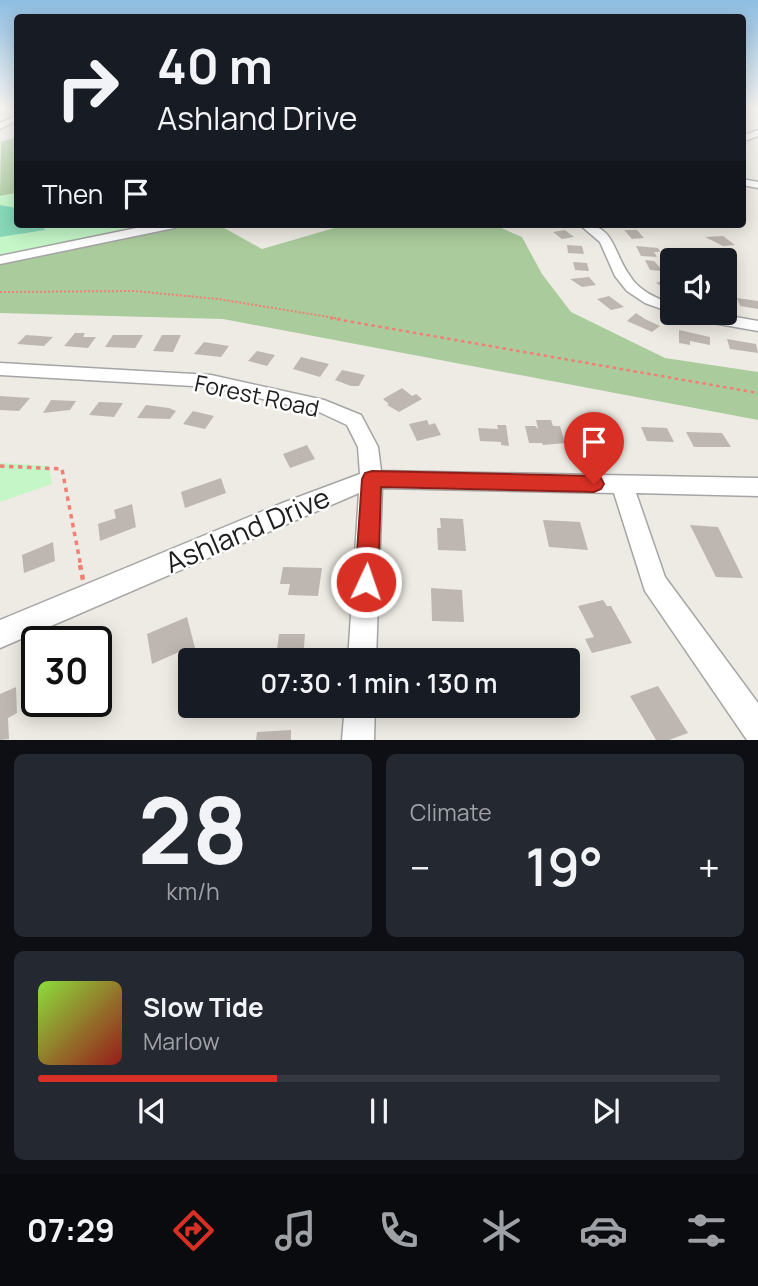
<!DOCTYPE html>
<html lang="en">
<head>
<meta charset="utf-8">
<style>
	:root { --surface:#171b24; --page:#242831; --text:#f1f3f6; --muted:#9ea1a6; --line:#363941; --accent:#d93025 }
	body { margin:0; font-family:Manrope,sans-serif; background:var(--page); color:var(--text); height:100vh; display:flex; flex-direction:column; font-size:26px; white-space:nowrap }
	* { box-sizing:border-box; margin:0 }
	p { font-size:23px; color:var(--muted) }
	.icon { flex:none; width:38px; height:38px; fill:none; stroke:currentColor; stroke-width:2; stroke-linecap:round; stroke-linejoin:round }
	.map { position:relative; height:740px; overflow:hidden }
	.details { display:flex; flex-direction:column; gap:14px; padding:14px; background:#0d0f14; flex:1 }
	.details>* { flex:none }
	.hud { position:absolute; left:14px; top:14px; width:732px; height:214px; border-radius:7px; box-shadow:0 4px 18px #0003; background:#171b24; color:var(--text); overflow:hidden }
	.controls { position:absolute; left:660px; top:248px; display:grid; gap:14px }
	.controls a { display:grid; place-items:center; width:77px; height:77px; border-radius:7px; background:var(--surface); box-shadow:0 4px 18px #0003; font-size:35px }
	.speed { position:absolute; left:21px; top:626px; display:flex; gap:14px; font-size:35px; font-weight:700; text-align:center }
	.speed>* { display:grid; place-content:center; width:91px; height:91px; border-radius:50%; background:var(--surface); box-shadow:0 4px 18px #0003; line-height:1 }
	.speed .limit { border:4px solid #111; border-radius:10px; background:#fff; color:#111 }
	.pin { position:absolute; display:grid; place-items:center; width:60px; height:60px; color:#fff; margin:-72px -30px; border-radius:50% 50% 50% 0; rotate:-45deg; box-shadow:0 0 7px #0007 }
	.pin .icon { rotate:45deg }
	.me { position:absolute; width:77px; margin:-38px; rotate:3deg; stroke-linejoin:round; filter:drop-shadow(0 0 5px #0008) }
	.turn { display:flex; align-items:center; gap:24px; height:147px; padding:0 28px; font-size:32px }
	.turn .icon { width:91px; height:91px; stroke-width:2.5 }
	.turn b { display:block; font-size:49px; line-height:60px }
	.then { display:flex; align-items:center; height:66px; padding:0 28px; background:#0003; gap:14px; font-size:26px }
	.big { font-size:52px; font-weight:600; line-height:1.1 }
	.details .widget { flex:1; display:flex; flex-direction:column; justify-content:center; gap:10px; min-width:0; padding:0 24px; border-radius:10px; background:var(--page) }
	.details .dial { align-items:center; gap:0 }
	.dial b { font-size:91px; line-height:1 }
	.song { display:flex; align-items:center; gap:21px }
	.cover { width:84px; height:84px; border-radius:10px; background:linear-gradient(135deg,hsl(90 70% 55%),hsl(0 70% 35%)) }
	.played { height:7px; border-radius:4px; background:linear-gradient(90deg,var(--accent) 35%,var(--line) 35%) }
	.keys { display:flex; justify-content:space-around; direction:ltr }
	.heat { display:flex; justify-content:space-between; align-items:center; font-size:38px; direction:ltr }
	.details .tiles { flex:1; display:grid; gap:14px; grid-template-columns:1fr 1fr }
	.widget:last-child { grid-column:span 2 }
	.trip { position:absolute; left:178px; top:648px; width:402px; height:70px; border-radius:7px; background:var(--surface); box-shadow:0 4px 18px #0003; font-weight:600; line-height:70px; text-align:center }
	.tabs { display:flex; height:112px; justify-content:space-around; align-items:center; background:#090b0e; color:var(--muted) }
	.tabs .icon { width:49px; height:49px }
	.tabs .on { color:var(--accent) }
	.tabs b { font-size:32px; color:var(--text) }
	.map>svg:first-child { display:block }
	.forest { fill:#aacb9c }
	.park { fill:#c4f6c8 }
	.pitch { fill:#87d8b9 }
	.building { fill:#beb7b1 }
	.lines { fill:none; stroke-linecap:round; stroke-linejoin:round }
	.minor-casing { stroke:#a5a5a5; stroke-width:3 }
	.path-far3 { stroke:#f17f73; stroke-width:2; stroke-dasharray:2 2; stroke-linecap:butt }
	.path-far2 { stroke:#f17f73; stroke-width:2.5; stroke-dasharray:3.5 3.5; stroke-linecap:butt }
	.path-far1 { stroke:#f17f73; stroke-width:3.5; stroke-dasharray:4.5 4.5; stroke-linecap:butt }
	.path { stroke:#f17f73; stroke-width:4.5; stroke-dasharray:5 5; stroke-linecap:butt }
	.minor { fill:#fff; fill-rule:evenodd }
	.route { fill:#d93025; stroke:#8d1f18; stroke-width:2 }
	.labels { text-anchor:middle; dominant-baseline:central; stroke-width:5; stroke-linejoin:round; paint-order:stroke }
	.street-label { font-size:23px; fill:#1e1e1e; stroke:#fff }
	.near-street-label { font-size:28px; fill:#1e1e1e; stroke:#fff }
</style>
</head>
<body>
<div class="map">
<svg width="758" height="740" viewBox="0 0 758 740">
	<rect width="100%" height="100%" fill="#eeebe4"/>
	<path class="forest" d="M17,137v56l-17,3 1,-54z
		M192,224h25l45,25 86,-25h144l30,13 20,37 29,38 94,46 93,14v48l-535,-101 -223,-6v-48z"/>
	<path class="park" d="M17,193l1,31h145l-163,32v-60z
		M0,463l49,3 3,18 -52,18z"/>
	<path class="pitch" d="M0,205l17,3 1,16h24l3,6 -45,7z"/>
	<path class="building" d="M565,230l9,7 -12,2 -9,-7z
		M624,230h13l7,8 -12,1z
		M723,236l12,9 -12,1 -18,-9z
		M567,245l15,1 2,8 -16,-1z
		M636,246l22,2 2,4h-6l3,5 -16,-1z
		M645,260l9,1 9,10 -13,-1z
		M573,262l14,1 2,8 -14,-1z
		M589,277l7,8 -14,2 -12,-8z
		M666,279l6,4v10l-16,-10z
		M609,296l15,11 -13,3 -14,-11z
		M737,298l21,3v8l-18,-3z
		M636,313l9,6 15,7 -8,6 -25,-11z
		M679,330l31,7v8l-20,-4v4l-11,-2z
		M75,333h10l-2,4h13l-8,11 -24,-2z
		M26,335l27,2 -9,9 -27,-2z
		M113,335h30l-8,13 -30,-1z
		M162,335h19l-8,17 -20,-1z
		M727,339l29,5 2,9 -28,-4z
		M204,342l25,4 -8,11 -27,-3z
		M257,351l18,4 -8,11 -19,-5z
		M301,357l28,7 -9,13 -27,-8z
		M342,370l23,5 -6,11h-8l-16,-6z
		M402,388l10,8 4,-2 6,5 -23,13 -12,-7 2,-1 -6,-5z
		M0,396l30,2 -11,13 -19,-1z
		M51,400l25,1 -6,9 -27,3z
		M99,402l24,1 -9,14 -25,-2z
		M146,405l23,3 7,3 -6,8 -33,-1z
		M193,411l21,5 -9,13 -22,-5z
		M427,420l2,5 6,-2 6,12 -24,6 -8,-17z
		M536,420h15l2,6h7l5,17 -22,2 -1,-2h-13l-4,-17h10l3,3z
		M497,425h9l3,21 -8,-1v-3l-21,-1 -2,-13 20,1z
		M580,427l31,2 5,17 -32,-3z
		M641,427l26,1 7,14 -27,-1z
		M686,432l36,1 9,14h-37z
		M307,445l8,14 -25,9 -7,-14z
		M221,478l5,15 -41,15 -4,-16z
		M132,504l4,23 -36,14 -2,-17 18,-6 -2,-8z
		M440,518l23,1 3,32 -28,-1 -1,-22h4z
		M543,520l37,2 8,28 -39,-3z
		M690,525l28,2 25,51 -27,-1z
		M53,542l2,19 -31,12 -2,-18z
		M283,567l39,1 -4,28 -30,-1 2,-11h-10z
		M431,588l31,2 2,32 -32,-1z
		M603,600l4,6h4l21,37 -40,10 -7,-14 9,-2 -16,-31z
		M187,617l10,39 -16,7 -2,-11 -27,12 -5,-30z
		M279,634h26l-2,26h-38l1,-11h11z
		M103,656l6,34 -13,7v-38z
		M658,686l30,47 -19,7h-13l-26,-44z
		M16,687l1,26 -9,5 1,21 -9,1v-46z
		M291,730v10h-35l1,-8z"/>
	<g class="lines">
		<defs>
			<path id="minor" d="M18,115v5l-18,9v-6z
				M758,130v6l-16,6v-6z
				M742,179l16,3v6l-16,-3z
				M156,224h24l-6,4 -174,36v-8z
				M579,224c37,0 33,28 51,52 9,15 26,22 42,28l1,9 -28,-10 -18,-12 -12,-15 -15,-34z
				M677,313h36l45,8v10l-73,-13z
				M0,363l211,12 113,25 37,15 17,32 3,24 377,7v18l-122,-3 29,84 93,126v37h-11l-102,-149 -31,-98 -232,-5 -6,172h-28l11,-167 -359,155v-28l285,-118 75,-28 -2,-27 -11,-22 -28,-13 -108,-25 -211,-12z
				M345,705h30l-1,35h-32z"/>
		</defs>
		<use href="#minor" class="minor-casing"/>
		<path class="path-far3" d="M0,292l134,-1 84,8 123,20"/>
		<path class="path-far2" d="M330,318l428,75"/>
		<path class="path-far1" d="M0,466l62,3 19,98"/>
		<path class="path" d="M80,565l3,15"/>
		<use href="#minor" class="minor"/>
	</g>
	<linearGradient id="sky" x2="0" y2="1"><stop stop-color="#8ebee2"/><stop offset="0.51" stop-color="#f7f6f3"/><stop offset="1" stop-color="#f7f6f3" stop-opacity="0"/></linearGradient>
	<rect width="758" height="212" fill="url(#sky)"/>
	<path class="route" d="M372,471l222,5 7,2 3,6 -3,5 -7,3 -213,-5 -3,95 -4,8 -8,3 -8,-3 -3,-8 7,-103 3,-6z"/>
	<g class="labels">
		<g class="street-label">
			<text transform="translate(257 395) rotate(12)">Forest Road</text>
		</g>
		<g class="near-street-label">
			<text transform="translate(247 529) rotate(-23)">Ashland Drive</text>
		</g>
	</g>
</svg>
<div class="controls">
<a><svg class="icon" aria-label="sound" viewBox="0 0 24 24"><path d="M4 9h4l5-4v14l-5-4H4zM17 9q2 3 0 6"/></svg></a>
</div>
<div class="speed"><div class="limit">30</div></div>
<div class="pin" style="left:594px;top:484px;background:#d93025"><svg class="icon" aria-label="arrive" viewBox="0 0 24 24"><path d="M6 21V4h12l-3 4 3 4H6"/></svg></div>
<svg class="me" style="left:366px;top:582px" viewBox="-20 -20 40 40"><circle r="17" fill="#d93025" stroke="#fff" stroke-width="3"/><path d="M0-11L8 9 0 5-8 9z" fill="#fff"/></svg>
<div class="trip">07:30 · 1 min · 130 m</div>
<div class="hud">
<div class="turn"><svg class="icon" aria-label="right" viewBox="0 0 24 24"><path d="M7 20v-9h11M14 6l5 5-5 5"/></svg><div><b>40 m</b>Ashland Drive</div></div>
<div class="then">Then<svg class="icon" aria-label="arrive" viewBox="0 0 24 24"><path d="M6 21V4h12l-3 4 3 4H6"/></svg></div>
</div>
</div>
<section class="details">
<div class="tiles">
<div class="widget dial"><b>28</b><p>km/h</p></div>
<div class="widget"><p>Climate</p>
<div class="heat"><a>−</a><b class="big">19°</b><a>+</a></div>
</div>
<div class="widget">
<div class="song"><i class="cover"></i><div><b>Slow Tide</b><p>Marlow</p></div></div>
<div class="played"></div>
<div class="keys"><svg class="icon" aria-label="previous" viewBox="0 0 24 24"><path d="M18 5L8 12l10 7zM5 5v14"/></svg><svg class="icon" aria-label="pause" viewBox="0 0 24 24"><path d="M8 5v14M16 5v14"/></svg><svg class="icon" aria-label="next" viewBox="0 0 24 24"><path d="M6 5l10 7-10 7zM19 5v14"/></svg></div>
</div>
</div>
</section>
<nav class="tabs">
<b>07:29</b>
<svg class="icon on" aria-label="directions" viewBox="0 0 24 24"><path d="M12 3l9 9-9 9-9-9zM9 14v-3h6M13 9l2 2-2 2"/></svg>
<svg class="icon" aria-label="music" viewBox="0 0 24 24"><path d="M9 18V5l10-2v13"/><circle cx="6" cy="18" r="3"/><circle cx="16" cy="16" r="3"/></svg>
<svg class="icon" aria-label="phone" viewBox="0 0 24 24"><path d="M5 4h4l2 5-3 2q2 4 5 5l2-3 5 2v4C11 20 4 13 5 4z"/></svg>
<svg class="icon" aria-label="climate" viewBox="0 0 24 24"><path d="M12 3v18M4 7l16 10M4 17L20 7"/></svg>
<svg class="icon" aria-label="car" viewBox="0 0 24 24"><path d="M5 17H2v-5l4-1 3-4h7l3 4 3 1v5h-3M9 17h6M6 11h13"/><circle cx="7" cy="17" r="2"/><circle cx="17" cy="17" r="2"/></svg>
<svg class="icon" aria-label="filters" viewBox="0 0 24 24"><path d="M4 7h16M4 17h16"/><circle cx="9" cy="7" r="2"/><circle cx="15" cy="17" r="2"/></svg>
</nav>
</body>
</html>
